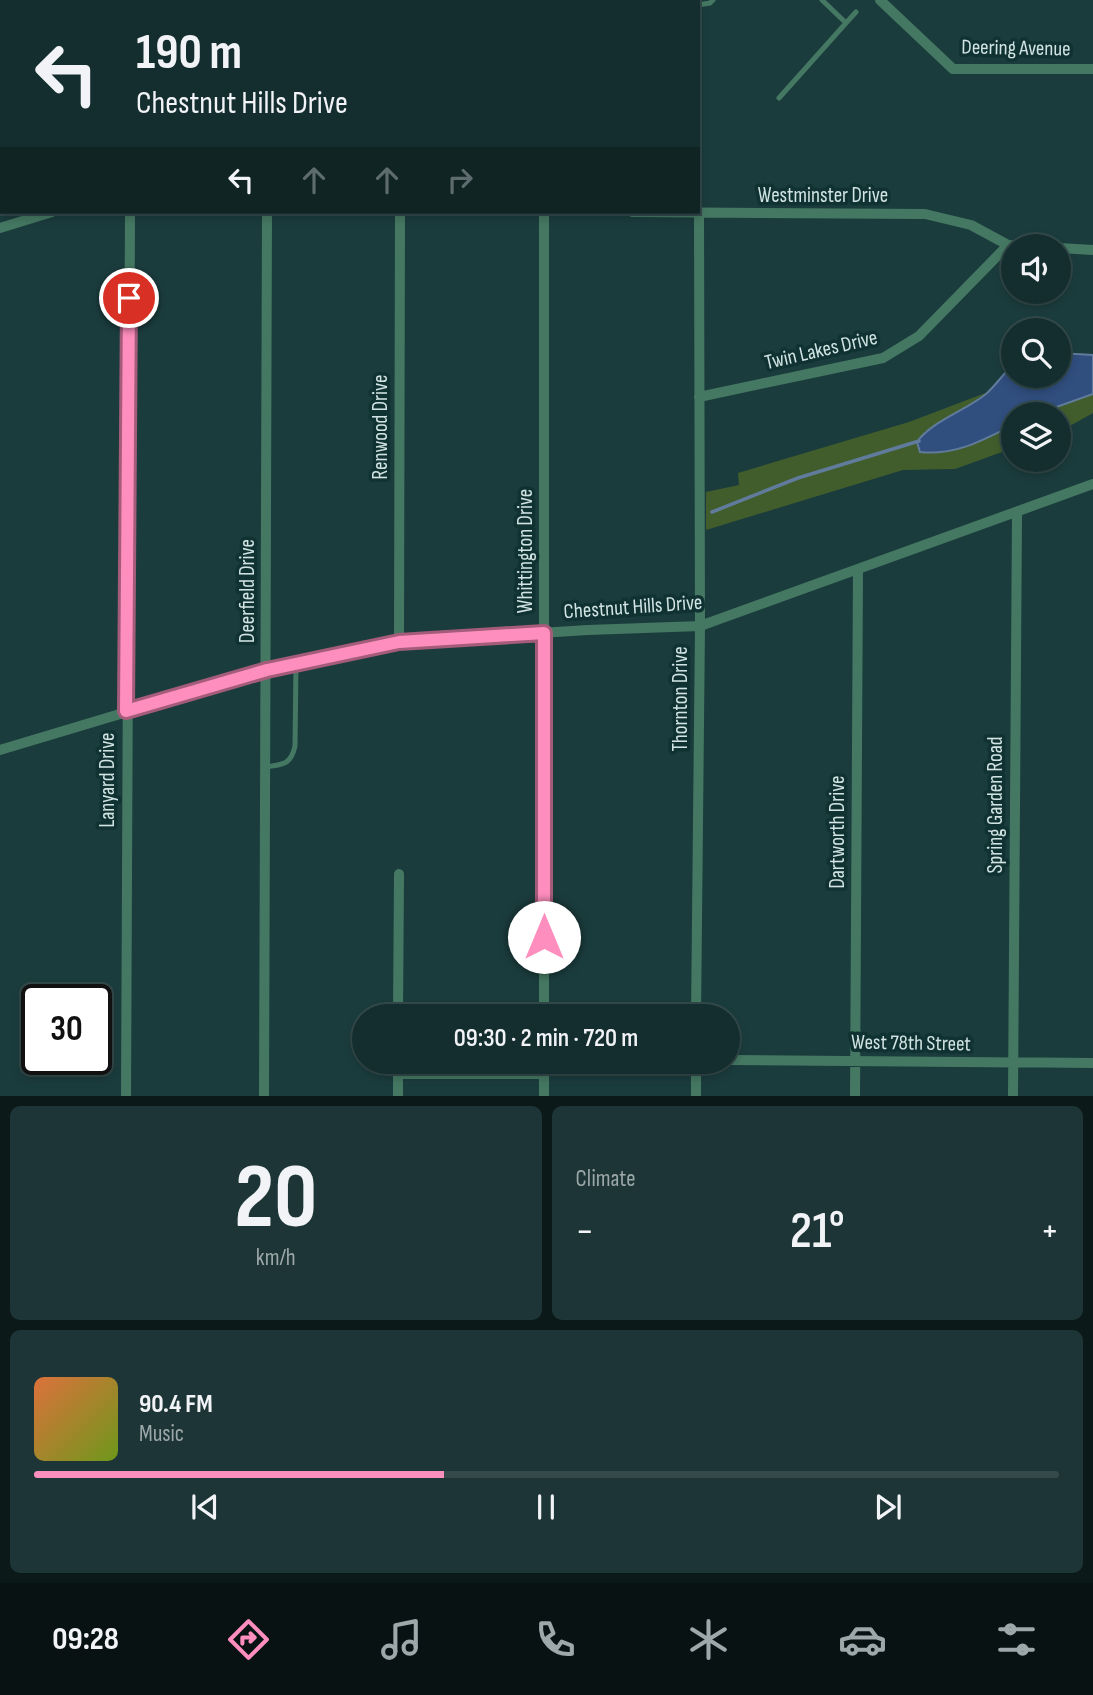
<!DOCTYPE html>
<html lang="en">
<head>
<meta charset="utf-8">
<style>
	:root { --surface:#142d2e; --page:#1d3536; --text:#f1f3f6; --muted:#9da8aa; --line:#33494a; --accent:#fe8ebd }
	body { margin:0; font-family:"Sofia Sans Condensed",sans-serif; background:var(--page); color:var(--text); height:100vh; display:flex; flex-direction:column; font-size:26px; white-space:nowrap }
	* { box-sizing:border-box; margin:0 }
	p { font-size:23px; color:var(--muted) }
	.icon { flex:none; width:38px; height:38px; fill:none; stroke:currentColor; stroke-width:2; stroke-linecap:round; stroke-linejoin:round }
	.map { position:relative; height:1096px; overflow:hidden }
	.panel { display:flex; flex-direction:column; gap:10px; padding:10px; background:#0b1919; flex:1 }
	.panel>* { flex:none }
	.hud { position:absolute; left:0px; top:0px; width:700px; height:214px; box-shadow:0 4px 10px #0003,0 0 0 2px var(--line); background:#142d2e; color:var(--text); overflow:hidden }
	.tools { position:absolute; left:1001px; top:234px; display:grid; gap:14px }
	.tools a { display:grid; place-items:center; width:70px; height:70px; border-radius:50%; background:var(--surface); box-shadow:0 4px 10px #0003,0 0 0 2px var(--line); font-size:35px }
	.speed { position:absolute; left:21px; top:984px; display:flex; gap:14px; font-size:35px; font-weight:700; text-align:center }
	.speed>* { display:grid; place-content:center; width:91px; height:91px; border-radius:50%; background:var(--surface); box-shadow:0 4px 10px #0003,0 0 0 2px var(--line); line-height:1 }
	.speed .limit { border:4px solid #111; border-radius:10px; background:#fff; color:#111 }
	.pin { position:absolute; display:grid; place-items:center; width:60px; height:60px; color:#fff; margin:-30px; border:4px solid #fff; border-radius:50%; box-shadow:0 2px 7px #0007 }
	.me { position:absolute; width:77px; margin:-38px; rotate:0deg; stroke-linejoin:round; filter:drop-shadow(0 0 5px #0008) }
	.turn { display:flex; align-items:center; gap:24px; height:147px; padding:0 21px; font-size:32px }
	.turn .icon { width:91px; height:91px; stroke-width:2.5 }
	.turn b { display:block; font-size:49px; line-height:60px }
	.lanes { display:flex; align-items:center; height:66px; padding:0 21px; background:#0003; justify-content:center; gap:35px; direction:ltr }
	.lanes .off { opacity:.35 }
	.big { font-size:52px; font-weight:600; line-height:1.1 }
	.panel .card { flex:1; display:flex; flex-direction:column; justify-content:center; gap:10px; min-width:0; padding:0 24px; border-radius:10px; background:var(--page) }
	.panel .dial { align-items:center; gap:0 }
	.dial b { font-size:91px; line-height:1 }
	.song { display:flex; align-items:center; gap:21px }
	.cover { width:84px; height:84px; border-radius:10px; background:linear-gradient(135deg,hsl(20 70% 55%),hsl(80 70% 35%)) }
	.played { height:7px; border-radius:4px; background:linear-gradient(90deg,var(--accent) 40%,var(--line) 40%) }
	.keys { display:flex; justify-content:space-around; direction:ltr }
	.heat { display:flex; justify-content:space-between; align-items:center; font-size:38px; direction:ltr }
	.panel .tiles { flex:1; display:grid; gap:10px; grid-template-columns:1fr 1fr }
	.card:last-child { grid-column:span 2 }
	.trip { position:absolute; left:352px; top:1004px; width:388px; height:70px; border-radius:35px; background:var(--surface); box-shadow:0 4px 10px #0003,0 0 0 2px var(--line); font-weight:600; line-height:70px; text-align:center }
	.tab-bar { display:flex; height:112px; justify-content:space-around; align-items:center; background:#081212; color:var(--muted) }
	.tab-bar .icon { width:49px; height:49px }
	.tab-bar .active { color:var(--accent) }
	.tab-bar b { font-size:32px; color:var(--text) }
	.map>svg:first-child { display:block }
	.green { fill:#425d2c }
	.water { fill:#304e7e; stroke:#607b9c; stroke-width:2 }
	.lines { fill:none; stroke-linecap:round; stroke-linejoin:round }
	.stream { stroke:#607b9c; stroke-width:3.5 }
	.lane { stroke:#457862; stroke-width:5 }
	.street { stroke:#457862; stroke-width:10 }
	.route-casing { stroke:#a55c7b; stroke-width:18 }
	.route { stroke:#fe8ebd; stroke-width:12 }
	.labels { text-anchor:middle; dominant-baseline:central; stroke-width:7; stroke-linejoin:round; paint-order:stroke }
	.street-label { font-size:21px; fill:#d1e3e3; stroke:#103232 }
</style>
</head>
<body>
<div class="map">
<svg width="1093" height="1097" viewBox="0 0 1093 1097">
	<rect width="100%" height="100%" fill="#1b3c3d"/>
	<path class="green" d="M0,0h295l2,2h-295l-2,130z
		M988,392l-34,23 -30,17 43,15 46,-22v23l-58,21 -52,1 -197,60v-38l33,-7 -1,-12 171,-51z
		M1093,394v19l-34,19v-17h-25z"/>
	<path class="water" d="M1059,353l34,2v39l-59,21h-21v10c-30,15 -58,31 -93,27l-3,-10c15,-21 48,-31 69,-48 10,-9 17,-20 27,-29v11h46z"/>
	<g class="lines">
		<path class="stream" d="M712,512l86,-34 121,-37"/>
		<path class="lane" d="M445,0v2
			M541,0v2
			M681,0l2,2
			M822,0l24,23 10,-11
			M657,2l2,-2
			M698,5l12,-2 3,-3
			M779,98l67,-75
			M266,767c17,-3 25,-2 29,-21l1,-82"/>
		<path class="street" d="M880,0l73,69h140
			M544,212v805
			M632,212l293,2 46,11 37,20
			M0,228l52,-16
			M1059,248l34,2
			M699,397l184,-39 36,-22 89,-91 28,2
			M399,642l1,-430
			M0,750l267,-80 132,-28 189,-12 112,-4 393,-142
			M398,1017l1,-143
			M696,1017l4,-391 -1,-413
			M728,1060l365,3
			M696,1062v35
			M398,1074h146
			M126,1097l4,-885
			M264,1097l3,-885
			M398,1097v-35
			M544,1097v-35
			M855,1097l3,-528
			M1013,1097l4,-583"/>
	</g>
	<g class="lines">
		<defs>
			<path id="route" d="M129,298l-3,413 141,-41 132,-28 145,-9v304"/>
		</defs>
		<use href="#route" class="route-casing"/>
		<use href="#route" class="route"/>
	</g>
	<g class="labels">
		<g class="street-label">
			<text transform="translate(1016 48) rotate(1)">Deering Avenue</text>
			<text x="823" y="195">Westminster Drive</text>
			<text transform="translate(821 350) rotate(-13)">Twin Lakes Drive</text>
			<text transform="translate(380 427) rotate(-90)">Renwood Drive</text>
			<text transform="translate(525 551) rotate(-90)">Whittington Drive</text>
			<text transform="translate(247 591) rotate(-90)">Deerfield Drive</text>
			<text transform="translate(633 607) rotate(-4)">Chestnut Hills Drive</text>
			<text transform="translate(680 699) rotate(-90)">Thornton Drive</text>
			<text transform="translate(107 780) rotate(-90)">Lanyard Drive</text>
			<text transform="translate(995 805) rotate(-90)">Spring Garden Road</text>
			<text transform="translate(837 832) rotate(-90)">Dartworth Drive</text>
			<text transform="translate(911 1043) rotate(1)">West 78th Street</text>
		</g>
	</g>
</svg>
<div class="tools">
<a><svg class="icon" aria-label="sound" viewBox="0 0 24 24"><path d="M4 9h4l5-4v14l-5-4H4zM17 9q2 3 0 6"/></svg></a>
<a><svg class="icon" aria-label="search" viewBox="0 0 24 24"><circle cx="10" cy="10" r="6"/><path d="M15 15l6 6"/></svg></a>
<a><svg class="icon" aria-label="layers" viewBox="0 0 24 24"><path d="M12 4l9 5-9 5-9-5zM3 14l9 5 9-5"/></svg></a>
</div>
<div class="speed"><div class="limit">30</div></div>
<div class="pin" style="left:129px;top:298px;background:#d93025"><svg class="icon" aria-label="arrive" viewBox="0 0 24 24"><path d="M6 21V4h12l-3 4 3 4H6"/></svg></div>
<svg class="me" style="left:544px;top:937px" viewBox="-20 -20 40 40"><circle r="19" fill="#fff"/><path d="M0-13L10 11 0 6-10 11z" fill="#fe8ebd"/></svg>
<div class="trip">09:30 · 2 min · 720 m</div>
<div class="hud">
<div class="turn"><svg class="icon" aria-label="left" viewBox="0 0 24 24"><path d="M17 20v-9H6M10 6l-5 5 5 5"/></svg><div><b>190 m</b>Chestnut Hills Drive</div></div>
<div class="lanes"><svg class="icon" aria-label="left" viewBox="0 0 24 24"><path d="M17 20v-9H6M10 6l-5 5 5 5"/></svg><svg class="icon off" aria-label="ahead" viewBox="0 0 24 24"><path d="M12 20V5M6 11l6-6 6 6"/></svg><svg class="icon off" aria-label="ahead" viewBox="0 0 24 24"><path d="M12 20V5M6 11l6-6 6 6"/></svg><svg class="icon off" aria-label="right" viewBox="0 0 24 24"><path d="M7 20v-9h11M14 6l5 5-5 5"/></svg></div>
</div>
</div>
<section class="panel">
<div class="tiles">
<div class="card dial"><b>20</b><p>km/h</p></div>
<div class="card"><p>Climate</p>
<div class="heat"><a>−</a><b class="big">21°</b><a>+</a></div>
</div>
<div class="card">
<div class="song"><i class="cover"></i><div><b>90.4 FM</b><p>Music</p></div></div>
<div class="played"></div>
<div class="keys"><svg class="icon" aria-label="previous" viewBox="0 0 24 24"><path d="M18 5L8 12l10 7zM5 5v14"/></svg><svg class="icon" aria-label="pause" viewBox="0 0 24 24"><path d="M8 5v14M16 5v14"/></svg><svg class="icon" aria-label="next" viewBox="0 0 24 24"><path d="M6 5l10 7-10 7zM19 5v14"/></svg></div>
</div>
</div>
</section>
<nav class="tab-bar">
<b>09:28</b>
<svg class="icon active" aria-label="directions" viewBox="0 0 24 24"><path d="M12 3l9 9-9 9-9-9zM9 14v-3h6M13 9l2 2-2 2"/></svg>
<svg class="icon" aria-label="music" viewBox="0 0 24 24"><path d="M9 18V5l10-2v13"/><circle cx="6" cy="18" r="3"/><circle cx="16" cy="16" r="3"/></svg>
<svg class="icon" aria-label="phone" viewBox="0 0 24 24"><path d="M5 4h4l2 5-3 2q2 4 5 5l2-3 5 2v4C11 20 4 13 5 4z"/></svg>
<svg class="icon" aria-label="climate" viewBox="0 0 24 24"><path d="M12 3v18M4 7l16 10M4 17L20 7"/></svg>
<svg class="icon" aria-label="car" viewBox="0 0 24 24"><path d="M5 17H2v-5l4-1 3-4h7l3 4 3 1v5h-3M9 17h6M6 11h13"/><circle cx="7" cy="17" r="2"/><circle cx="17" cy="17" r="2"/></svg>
<svg class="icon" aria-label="filters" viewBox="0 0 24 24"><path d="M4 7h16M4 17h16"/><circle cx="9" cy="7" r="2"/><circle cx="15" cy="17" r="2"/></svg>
</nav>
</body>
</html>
